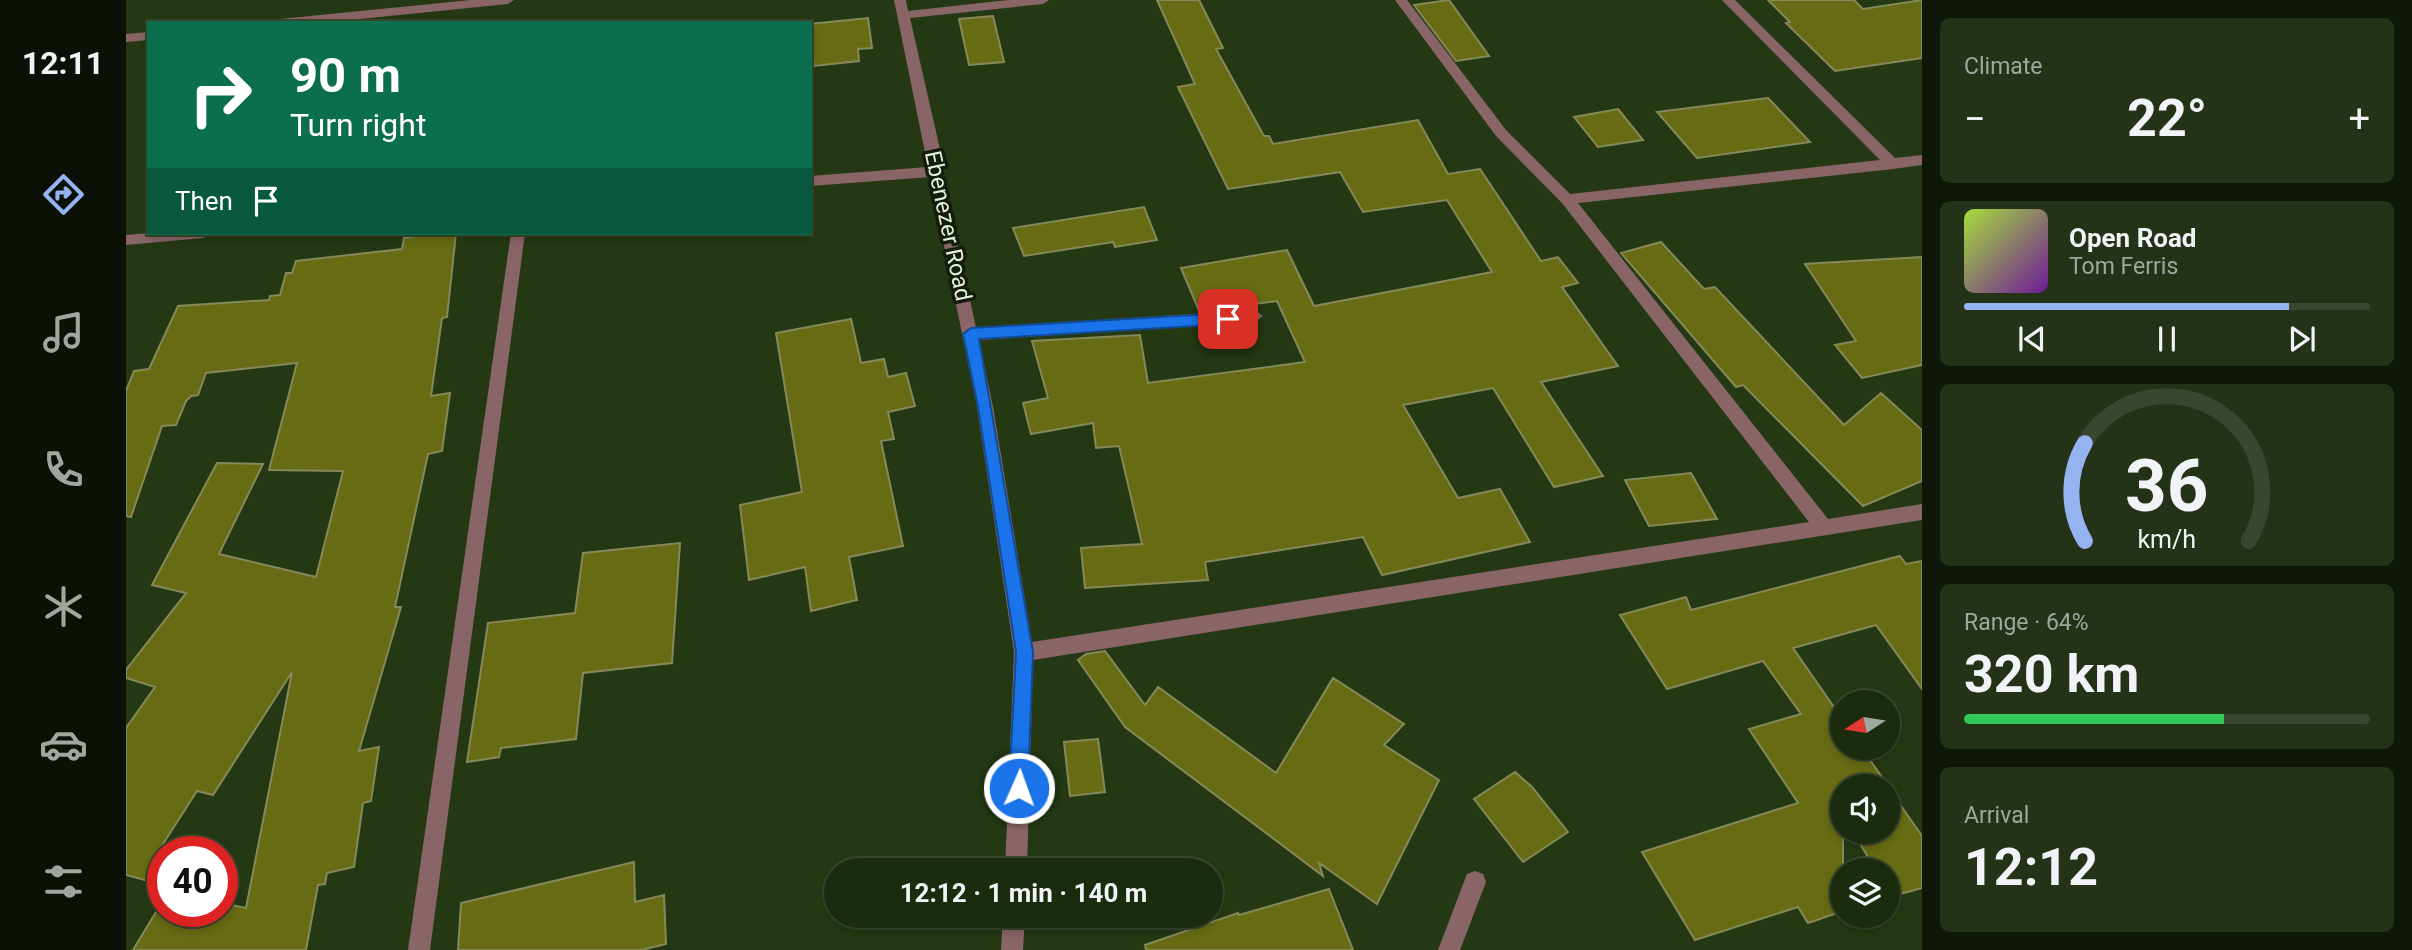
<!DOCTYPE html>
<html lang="en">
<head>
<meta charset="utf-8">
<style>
	:root { --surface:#1b2b0e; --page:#243317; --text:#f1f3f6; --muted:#a0a79e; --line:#39472e; --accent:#95b2f1 }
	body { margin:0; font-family:Roboto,sans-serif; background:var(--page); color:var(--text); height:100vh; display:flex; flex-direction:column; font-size:26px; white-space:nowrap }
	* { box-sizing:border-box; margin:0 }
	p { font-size:23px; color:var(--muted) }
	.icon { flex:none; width:38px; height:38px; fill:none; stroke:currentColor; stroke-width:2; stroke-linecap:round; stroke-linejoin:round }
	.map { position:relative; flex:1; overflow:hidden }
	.side { display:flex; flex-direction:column; gap:18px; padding:18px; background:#0f1808; width:490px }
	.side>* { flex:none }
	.top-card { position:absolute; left:21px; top:21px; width:665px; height:214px; border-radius:0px; box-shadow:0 4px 10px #0003,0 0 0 2px var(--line); background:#0b6e4f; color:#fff; overflow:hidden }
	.needle { width:46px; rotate:258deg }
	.buttons { position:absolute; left:1704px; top:690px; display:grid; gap:14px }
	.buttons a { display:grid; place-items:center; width:70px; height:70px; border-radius:50%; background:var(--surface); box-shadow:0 4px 10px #0003,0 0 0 2px var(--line); font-size:35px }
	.speed { position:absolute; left:21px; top:836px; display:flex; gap:14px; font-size:35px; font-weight:700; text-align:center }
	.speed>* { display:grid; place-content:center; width:91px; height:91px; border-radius:50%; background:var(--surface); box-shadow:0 4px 10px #0003,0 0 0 2px var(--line); line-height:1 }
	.speed .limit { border:10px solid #d22; background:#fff; color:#111 }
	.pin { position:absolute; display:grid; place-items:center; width:60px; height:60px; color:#fff; margin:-30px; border-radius:14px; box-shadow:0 4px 10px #0006 }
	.me { position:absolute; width:77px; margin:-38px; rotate:2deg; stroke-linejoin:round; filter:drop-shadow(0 0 5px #0008) }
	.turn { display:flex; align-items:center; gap:24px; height:147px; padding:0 28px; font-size:32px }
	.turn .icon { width:91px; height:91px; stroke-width:2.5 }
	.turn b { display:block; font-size:49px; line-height:60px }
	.then { display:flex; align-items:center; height:66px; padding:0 28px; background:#0003; gap:14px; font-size:26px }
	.big { font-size:52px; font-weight:700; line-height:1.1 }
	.side .widget { flex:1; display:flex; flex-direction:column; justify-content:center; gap:10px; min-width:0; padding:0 24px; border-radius:10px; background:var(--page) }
	.side .dial { align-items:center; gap:0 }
	.dial svg { height:182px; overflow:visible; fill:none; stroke:var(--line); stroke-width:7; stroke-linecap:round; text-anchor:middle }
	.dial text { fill:var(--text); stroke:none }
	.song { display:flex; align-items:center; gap:21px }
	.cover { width:84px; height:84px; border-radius:10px; background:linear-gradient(135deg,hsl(80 70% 55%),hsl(280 70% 35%)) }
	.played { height:7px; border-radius:4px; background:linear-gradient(90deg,var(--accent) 80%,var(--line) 80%) }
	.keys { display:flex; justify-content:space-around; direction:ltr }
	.heat { display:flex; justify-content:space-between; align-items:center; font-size:38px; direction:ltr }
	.charge { height:10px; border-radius:5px; background:linear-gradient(90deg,#34c759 64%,var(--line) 0) }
	.trip { position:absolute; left:698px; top:858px; width:399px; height:70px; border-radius:35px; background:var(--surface); box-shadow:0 4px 10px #0003,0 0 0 2px var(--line); font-weight:700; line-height:70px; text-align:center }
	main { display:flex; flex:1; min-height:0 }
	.dock { display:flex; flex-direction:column; width:126px; justify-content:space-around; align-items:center; background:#0b1106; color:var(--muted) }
	.dock .icon { width:49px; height:49px }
	.dock .on { color:var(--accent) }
	.dock b { font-size:32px; color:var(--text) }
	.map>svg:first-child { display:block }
	.building { fill:#676b13; stroke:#85895a; stroke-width:2 }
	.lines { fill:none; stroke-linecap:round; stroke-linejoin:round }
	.minor { fill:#8a6568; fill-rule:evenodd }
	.route { fill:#1a73e8; stroke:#114b97; stroke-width:2 }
	.labels { text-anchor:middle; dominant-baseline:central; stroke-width:7; stroke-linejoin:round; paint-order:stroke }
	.street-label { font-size:23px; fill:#e3f1da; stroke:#141d0d }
</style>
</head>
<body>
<main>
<nav class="dock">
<b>12:11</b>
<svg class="icon on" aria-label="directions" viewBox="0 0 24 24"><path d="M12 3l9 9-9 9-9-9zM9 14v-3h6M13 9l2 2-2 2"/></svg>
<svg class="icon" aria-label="music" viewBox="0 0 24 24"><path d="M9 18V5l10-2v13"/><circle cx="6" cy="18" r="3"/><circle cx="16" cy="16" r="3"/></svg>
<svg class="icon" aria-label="phone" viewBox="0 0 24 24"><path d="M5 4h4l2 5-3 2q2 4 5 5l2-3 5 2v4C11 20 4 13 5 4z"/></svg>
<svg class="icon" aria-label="climate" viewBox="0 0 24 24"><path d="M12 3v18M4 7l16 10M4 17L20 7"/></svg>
<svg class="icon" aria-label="car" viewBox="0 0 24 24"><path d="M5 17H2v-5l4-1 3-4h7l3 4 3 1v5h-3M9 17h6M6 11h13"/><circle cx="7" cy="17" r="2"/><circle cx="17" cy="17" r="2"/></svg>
<svg class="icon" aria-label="filters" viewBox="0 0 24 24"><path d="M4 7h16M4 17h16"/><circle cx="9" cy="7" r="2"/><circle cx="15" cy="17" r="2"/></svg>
</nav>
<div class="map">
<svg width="1796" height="950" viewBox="0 0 1796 950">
	<rect width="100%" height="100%" fill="#243913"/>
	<path class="building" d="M1031,0h42l24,48 -7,1 48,87h5l4,8 145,-24 30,54 32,-5 61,92 17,-4 20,26 -16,4 56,79 -77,16 62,94 -49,11 -61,-99 -90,17 55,93 42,-9 30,53 -148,33 -19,-38 -158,25 3,18 -123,8 -4,-40 61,-4 -23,-98 -23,2 -3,-25 -62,11 -8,-31 25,-5 -16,-57 108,-6 8,48 157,-21 -28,-61 -78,10 -18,-43 106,-18 27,56 178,-34 -45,-72 -84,12 -23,-40 -112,17 -50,-102 17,-3z
		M1323,0l40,56 -33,5 -42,-56z
		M1642,0h86l9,9 59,-9v58l-87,13 -49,-48 4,-1z
		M867,16l11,46 -35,3 -10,-46z
		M742,18l4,30 -14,1 1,12 -45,5 -4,-42z
		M1642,98l42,44 -113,16 -40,-46z
		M1492,109l25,31 -45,7 -24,-30z
		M1018,207l13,33 -42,7 -2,-5 -89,14 -11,-28z
		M314,233h16l-9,84 -5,1 -11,78 19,-3 -8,58 -14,3 -33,153h6l-42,144 20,-4 -8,54 -8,2 -9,64 -27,6 -2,11 -7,1 -12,65h-173l23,-38h66v-9l24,5 46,-236 -79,123 -16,-4 -34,53v41l-37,-10v-147l29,-41 -29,-9v-8l60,-77 -34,-8 65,-122 46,1 -44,90 97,23 27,-106 -74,-1 28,-107 -91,10 -8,22 -7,1 -5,5 -10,24 -14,1 -31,91 -5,-1v-125l8,-20 15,-2 29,-63 91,-6 1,-4 10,-1 6,-22h6l4,-12 106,-12 2,-11z
		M1535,242l43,47 11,-2 129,138 37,-32 41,37v51l-59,25 -120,-121 -7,2 -115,-134z
		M1796,257v108l-60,13 -27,-33 21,-4 -51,-77z
		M725,319l10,44 23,-4 4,18 18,-4 9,33 -27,6 6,27 -13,2 22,105 -54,11 8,43 -46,11 -6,-44 -56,13 -9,-75 62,-13 -26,-159z
		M1565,473l26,46 -68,7 -24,-46z
		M554,543l-8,120 -89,10 -7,66 -75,9 -2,9 -32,5 21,-139 87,-10 8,-60z
		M1774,556l6,8 16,-3v128l-46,-64 -83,23 50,72v27h18l27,39h-45v125l-35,12 -10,-16 -103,33 -53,-88 156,-49 -49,-74 52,-15 -38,-53 -96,28 -47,-74 66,-18 5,13z
		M979,651l40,54 13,-18 118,86 57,-95 71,46 -20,21 55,35 -62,124 -58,-41 4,13 -198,-149 -47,-67 8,-6z
		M972,739l7,53 -35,4 -6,-54z
		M1389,772l17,15 36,45 -45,30 -49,-63z
		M1762,787l34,49v52l-29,8 -5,-8v-18h-12l-24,-39h36z
		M508,862l1,40 29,-7 2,49 -25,6h-183l3,-47z
		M1203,889l24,61h-207l-1,-5 93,-32 1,2z"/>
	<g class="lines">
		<path class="minor" d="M345,0h43l-6,4 -188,19h-46l6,-4z
			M768,0h12l2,11 100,-11h41l-6,4 -133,14 35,153 -2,3 33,154 279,-18 8,6 -8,6 -276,18 14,67 39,235 777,-120 -247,-319 -66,-67 -101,-136h12l99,130 64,64 310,-34 -158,-160h13l160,158 27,-3v10l-29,4 -315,34 250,316 94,-15v16l-889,140 -6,210h-22l9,-218 -37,-245 -47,-230 -120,9v-10l118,-9z
			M23,32v8l-23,2v-8z
			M23,233h61l-7,5 -77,7v-10z
			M385,233h14l-95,717h-22z
			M1349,871l8,3 3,8 -26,68h-22l29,-76z
			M877,915h22l-2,35h-22z"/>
	</g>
	<path class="route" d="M1102,313l8,6 -8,5 -249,15 54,313 -5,136 -2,7 -7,2 -7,-2 -3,-7 7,-136 -38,-245 -15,-73 8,-6z"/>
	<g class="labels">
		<g class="street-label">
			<text transform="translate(822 226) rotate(78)">Ebenezer Road</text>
		</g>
	</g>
</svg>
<div class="buttons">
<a><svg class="needle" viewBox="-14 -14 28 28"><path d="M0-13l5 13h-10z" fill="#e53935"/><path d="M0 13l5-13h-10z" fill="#a0a79e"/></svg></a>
<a><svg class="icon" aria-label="sound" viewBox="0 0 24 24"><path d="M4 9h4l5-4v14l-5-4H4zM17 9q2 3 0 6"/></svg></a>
<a><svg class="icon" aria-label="layers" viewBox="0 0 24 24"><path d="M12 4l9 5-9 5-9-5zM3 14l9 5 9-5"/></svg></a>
</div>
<div class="speed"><div class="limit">40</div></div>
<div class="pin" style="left:1102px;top:319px;background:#d93025"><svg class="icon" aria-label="arrive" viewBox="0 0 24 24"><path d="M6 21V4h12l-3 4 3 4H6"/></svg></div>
<svg class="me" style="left:893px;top:788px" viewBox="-20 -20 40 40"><circle r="17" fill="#1a73e8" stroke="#fff" stroke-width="3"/><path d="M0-11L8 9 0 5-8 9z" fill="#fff"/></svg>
<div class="trip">12:12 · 1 min · 140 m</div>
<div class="top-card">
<div class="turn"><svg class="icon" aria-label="right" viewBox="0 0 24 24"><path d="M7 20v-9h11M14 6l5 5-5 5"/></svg><div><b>90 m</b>Turn right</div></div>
<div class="then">Then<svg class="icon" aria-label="arrive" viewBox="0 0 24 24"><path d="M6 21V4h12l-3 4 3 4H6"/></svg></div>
</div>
</div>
<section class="side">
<div class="widget"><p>Climate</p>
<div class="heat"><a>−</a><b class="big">22°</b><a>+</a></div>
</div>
<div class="widget">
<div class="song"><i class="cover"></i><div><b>Open Road</b><p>Tom Ferris</p></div></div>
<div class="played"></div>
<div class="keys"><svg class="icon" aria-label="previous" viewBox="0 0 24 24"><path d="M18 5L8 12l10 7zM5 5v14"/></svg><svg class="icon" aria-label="pause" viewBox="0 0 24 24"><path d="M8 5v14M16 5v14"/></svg><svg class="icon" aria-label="next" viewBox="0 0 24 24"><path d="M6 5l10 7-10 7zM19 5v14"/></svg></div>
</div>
<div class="widget dial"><svg viewBox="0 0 100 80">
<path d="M14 69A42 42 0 1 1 86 69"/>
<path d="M14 69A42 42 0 0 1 14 26" stroke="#95b2f1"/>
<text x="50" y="56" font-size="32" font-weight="700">36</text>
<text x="50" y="72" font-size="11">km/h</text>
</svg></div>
<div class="widget"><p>Range · 64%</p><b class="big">320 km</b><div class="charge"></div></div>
<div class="widget"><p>Arrival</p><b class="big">12:12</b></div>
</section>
</main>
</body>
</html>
